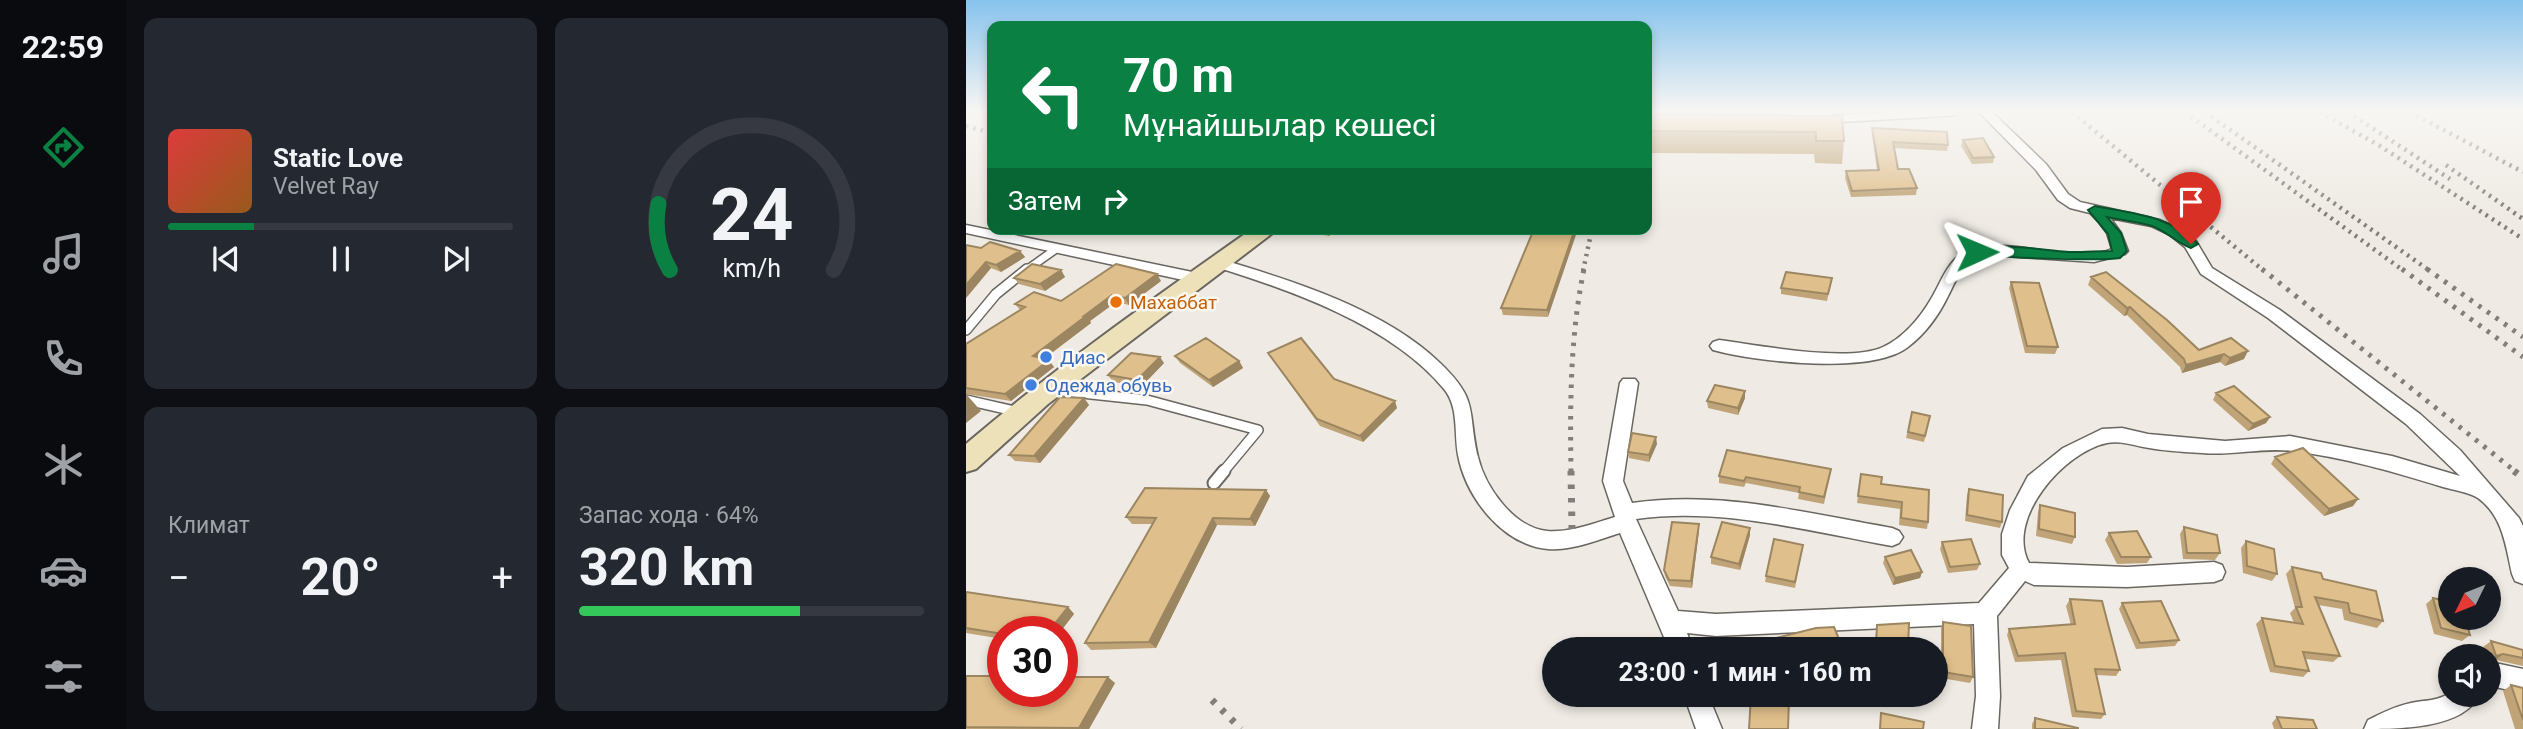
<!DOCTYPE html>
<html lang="ru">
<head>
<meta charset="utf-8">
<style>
	:root { --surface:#171b24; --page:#242831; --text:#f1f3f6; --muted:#9ea1a6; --line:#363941; --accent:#0b8043 }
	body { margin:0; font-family:Roboto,sans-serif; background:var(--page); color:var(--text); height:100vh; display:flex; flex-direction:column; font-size:26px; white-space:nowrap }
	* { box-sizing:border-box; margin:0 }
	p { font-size:23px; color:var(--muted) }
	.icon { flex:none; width:38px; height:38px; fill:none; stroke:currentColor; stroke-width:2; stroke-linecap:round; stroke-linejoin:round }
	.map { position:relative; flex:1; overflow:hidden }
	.drawer { display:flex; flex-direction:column; gap:18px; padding:18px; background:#0d0f14; width:840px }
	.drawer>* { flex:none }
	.banner { position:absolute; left:21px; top:21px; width:665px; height:214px; border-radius:14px; box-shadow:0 4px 10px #0003; background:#0b8043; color:#fff; overflow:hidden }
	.needle { width:46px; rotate:227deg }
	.tools { position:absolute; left:1472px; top:567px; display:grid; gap:14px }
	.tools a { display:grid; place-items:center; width:63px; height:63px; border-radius:50%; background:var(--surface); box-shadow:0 4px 10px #0003; font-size:35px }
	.speed { position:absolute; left:21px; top:616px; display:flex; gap:14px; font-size:35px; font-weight:700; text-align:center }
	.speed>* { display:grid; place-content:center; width:91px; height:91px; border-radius:50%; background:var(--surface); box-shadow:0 4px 10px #0003; line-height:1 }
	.speed .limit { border:10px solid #d22; background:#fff; color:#111 }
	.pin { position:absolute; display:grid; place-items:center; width:60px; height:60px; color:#fff; margin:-72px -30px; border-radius:50% 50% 50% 0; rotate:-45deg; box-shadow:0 0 7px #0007 }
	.pin .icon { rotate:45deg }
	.me { position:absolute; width:77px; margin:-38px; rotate:89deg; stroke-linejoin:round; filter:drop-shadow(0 0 5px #0008) }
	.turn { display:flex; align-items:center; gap:24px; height:147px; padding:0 21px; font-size:32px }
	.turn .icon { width:91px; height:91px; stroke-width:2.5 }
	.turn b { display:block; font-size:49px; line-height:60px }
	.then { display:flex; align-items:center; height:66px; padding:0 21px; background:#0003; gap:14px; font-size:26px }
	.big { font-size:52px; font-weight:700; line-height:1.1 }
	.drawer .widget { flex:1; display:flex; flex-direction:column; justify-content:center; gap:10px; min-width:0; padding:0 24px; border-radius:14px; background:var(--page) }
	.drawer .dial { align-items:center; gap:0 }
	.dial svg { height:182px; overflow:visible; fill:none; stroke:var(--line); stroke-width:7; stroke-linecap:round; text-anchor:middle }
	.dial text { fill:var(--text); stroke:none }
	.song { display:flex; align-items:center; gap:21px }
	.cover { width:84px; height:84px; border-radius:10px; background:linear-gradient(135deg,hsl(0 70% 55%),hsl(30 70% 35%)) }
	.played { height:7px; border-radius:4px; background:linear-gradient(90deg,var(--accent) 25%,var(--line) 25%) }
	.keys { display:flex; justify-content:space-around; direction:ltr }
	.heat { display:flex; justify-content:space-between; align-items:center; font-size:38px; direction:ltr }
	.charge { height:10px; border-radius:5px; background:linear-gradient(90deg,#34c759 64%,var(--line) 0) }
	.drawer .tiles { flex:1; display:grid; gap:18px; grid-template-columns:repeat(2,1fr) }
	.trip { position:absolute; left:576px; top:637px; width:406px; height:70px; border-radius:35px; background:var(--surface); box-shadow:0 4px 10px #0003; font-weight:700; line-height:70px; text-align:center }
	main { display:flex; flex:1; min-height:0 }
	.tab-bar { display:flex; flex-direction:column; width:126px; justify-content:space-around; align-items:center; background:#090b0e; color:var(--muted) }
	.tab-bar .icon { width:49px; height:49px }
	.tab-bar .on { color:var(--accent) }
	.tab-bar b { font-size:32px; color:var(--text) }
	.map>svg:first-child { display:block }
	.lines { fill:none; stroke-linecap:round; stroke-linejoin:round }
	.service-far2-casing { stroke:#6a6660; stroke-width:10 }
	.service-far1-casing { stroke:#6a6660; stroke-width:12 }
	.service-casing { stroke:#6a6660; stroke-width:15 }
	.minor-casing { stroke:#6a6660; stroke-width:3 }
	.secondary-casing { stroke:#6a6660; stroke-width:4 }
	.service-far2 { stroke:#fff; stroke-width:7 }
	.service-far1 { stroke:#fff; stroke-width:9 }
	.service { stroke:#fff; stroke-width:11 }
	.minor { fill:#fff; fill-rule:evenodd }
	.secondary { fill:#ede1b9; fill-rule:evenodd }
	.rail-far2 { stroke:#827f7b; stroke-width:4.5; stroke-dasharray:2.5 5; stroke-linecap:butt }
	.rail-far1 { stroke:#827f7b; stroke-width:5; stroke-dasharray:3.5 7; stroke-linecap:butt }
	.rail { stroke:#827f7b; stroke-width:7; stroke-dasharray:4.5 9; stroke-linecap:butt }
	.wall { fill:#c0a478 }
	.shaded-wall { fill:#9c8661 }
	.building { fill:#dfbf8b; stroke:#9c8661; stroke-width:2 }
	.route { fill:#0b8043; stroke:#07532c; stroke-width:2 }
	.food-dot { fill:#e8710a; stroke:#fcf8f1; stroke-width:2.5 }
	.shop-dot { fill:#3f7fe0; stroke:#fcf8f1; stroke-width:2.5 }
	.labels { text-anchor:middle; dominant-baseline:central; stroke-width:5; stroke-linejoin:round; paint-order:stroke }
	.food-label { font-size:19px; fill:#c56008; stroke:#fcf8f1; text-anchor:start }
	.shop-label { font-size:19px; fill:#366cbe; stroke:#fcf8f1; text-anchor:start }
</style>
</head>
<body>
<main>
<nav class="tab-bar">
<b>22:59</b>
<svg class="icon on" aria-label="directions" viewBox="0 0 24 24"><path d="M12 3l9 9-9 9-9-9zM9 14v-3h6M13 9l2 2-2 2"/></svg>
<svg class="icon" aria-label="music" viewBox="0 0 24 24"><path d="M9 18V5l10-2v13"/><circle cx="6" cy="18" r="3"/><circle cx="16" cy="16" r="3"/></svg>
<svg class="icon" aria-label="phone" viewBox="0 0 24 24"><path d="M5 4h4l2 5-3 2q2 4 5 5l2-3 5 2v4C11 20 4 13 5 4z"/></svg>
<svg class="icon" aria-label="climate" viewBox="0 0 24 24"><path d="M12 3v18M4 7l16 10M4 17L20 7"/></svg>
<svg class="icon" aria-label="car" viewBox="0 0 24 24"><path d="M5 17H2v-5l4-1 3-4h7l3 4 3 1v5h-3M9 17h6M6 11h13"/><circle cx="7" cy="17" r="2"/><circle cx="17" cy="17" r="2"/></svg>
<svg class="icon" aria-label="filters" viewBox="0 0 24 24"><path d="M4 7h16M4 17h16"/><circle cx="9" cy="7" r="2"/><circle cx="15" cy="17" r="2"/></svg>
</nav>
<section class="drawer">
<div class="tiles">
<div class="widget">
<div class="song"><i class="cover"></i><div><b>Static Love</b><p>Velvet Ray</p></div></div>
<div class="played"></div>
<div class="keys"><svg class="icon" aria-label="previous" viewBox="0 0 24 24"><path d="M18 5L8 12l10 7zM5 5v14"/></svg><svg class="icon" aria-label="pause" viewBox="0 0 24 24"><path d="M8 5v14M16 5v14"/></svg><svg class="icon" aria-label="next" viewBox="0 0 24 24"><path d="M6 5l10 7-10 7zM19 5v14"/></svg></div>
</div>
<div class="widget dial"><svg viewBox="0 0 100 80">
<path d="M14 69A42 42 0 1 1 86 69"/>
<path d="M14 69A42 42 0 0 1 9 40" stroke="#0b8043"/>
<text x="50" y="56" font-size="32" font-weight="700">24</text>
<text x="50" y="72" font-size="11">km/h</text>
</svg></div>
<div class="widget"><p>Климат</p>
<div class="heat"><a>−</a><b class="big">20°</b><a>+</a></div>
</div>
<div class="widget"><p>Запас хода · 64%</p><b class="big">320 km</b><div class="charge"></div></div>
</div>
</section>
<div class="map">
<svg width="1557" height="729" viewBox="0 0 1557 729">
	<rect width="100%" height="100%" fill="#efebe4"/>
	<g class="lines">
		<defs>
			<path id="service-far2" d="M867,119l121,-7
				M59,271l31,-22"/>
			<path id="service-far1" d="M0,330l30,-36 31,-25
				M88,390l93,10 111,30 -35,42
				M0,400l53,12"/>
			<path id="service" d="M248,483l10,-12"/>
			<path id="minor" d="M1013,112h13l54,52 22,30 12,8 80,18 20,9 16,12 16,27 68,42 140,104 40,36 59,68 4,8v58l-8,-3 -3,-7c-6,-27 -9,-58 -34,-76 -9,-6 -25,-8 -35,-11 -49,-15 -100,-30 -151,-36 -28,-4 -60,5 -90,2 -18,-1 -36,-2 -53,-5 -14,-2 -28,-8 -42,-5 -43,9 -102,76 -78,120l98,4 87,-5 8,3 3,7 -3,7 -8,3 -87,5 -93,-2 -9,-4 -28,35 3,80 -2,33h-26l4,-33 -2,-72 -258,12 -29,-3 6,16h-24l-49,-116c-23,7 -48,18 -72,16 -45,-4 -82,-51 -90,-94 -4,-22 1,-48 -14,-66 -53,-64 -154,-99 -231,-123l-3,-3 8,-5 5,2c71,21 162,50 216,102 41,39 28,48 39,95 7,30 36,71 69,74 23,2 47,-8 68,-14l-12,-36 17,-98 3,-4h12l3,4 -15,98 9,22c88,-13 173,10 260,25l7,3 4,6 -4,6 -7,3c-85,-15 -170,-39 -256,-27l42,92 38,3 263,-11 30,-35 -7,-13v-21l8,-24 18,-34 35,-28 39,-19 20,-1 26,6 77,7 65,-5 102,20 68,20 -54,-52 -138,-106 -67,-44 -16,-27 -15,-12 -19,-9 -41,-8 11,15 7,18 -3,3 -31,8 -102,-7c-10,1 -17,2 -25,9 -9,8 -13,21 -19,32 -9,19 -23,38 -40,51 -36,28 -152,15 -195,3l-3,-4 3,-4 6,-2c39,5 129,23 164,7 20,-9 37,-29 48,-48 12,-20 18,-44 43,-51 41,-10 102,17 138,1l-5,-16 -8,-11 -9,-9 -20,-5 -12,-8 -22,-30z
				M0,225l231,48 8,5 -8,5 -231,-50z
				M1529,663l28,6v24l-28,-6 -7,1v-23z
				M1484,693l29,2c-15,34 -82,34 -115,34l4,-9c14,-7 28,-14 43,-17 14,-3 27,-2 39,-10z
				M718,695h24l14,34h-26z"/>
			<path id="secondary" d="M286,229h26l-230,175 -72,65 -10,3v-28c91,-78 188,-146 286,-215z"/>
		</defs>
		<use href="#service-far2" class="service-far2-casing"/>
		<use href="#service-far1" class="service-far1-casing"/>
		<use href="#service" class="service-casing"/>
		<use href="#minor" class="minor-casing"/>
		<use href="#secondary" class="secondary-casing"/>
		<use href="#service-far2" class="service-far2"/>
		<use href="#service-far1" class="service-far1"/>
		<use href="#service" class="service"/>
		<use href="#minor" class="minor"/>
		<use href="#secondary" class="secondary"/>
		<path class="rail-far2" d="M1106,112l192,159
			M1219,112l219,159
			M1239,112l225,159
			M1354,112l60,34 143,93
			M1382,112l102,67
			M1444,112l113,60
			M0,126l26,7
			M1480,165l77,54
			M617,271l9,-42"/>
		<path class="rail-far1" d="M1296,269l254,203
			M1436,269l121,88
			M1461,269l96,68
			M605,472c-1,-69 -1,-135 13,-203"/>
		<path class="rail" d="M605,471l1,58
			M1548,471l9,7
			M246,700l29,29"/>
	</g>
	<path class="wall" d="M681,112h18v2l177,2 2,25 -2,23 -27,-1 -1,-9 -167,-1z
		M906,128l76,17 -1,6 -53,-3 4,21 19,19 -1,7 -65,2 -6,-19 1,-7 31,-1 -5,-36z
		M997,140l31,17 -1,6 -21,1 -11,-18z
		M340,229h31l-8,7 -22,-4z
		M568,229l14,88 -45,-2 -2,-7z
		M0,245l15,3 39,3 5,6 -24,15 -10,-4 -25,30z
		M95,270l4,7 -20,14 -26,-7 -5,-6z
		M1125,277l108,73 32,-12 13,21 -19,7 -5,-4 -38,11 -2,-6 -53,-52 -3,1 -36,-31z
		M866,278l-5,23 -46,-7v-6z
		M195,281l-32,24 -13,-3 -26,19 1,2 -47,36 10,8 -43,34 -45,-7v-50l54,-34 -5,-6 46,-3z
		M1045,282l47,65 -3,7 -30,-1 -16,-65z
		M302,353l66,26 63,29 -34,34 -43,-16 -48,-67z
		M209,356l64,5 4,7 -30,19 -33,-24z
		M198,363l-22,23 -29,-4 -5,-7z
		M1250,393l54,24 -4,6 -18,8 -35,-31z
		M118,398l5,7 -49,58 -25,-2 -6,-6z
		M779,398l-7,17 -30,-7 -1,-7z
		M946,412l18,4 -6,26 -18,-4z
		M691,444l-8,18 -20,-4 -1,-6z
		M1309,457l83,42 -5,7 -29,10 -53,-52z
		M895,474l20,10 47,38 -1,7 -28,-4 1,-16 -43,-6z
		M753,476h111l-6,28 -26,-5 1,-6 -53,-10 -2,4 -25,-4z
		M1003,489l33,33 -2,6 -35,-7 2,-26z
		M300,490l4,6 -15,30 -38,-1 -61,123 -65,2 -6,-7 68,-119h-21l-6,-7z
		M1074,505l35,32 -3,7 -36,-8 2,-24z
		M733,524v6l-7,58 -22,-2 -5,-10 -1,-6z
		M1218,527l36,26 -5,7 -32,-1 -3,-25z
		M1143,533l42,24 -4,6 -30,1 -12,-24z
		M784,535l-10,35 -29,-6v-7z
		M1280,541l31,33 -5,7 -29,-8 -2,-25z
		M976,542l38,22 -3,6 -29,3 -8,-24z
		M837,545l-8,43 -30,-6 1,-6z
		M919,557l37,15 -2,6 -27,7 -10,-22z
		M1326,567l31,12 60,42 -6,7 -33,-8 -2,-11 -24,-4 22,51 -7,6 -27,-3 3,12 -6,6 -33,-5 -14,-48 6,-6 32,5 -4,-10 5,-5 -9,-34z
		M0,592l102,15 6,7 -14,18h-57v7l-37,-6z
		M1467,598l37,37 -8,6 -28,-7 -8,-30z
		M1104,599l50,71 -4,6 -20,-1 9,39 -4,5 -29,-2 -11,-57 -46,2 -8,-27 2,-6 62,-4 -5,-19z
		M1156,603l57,37 -4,6 -39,3 -17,-40z
		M977,622l30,55 -3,6 -29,-5v-50z
		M911,625l31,24h-34z
		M1525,641l32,9v16l-27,-6 -8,2v-6h-2l-3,-9z
		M0,676l149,7 -26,46h-123z
		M1545,685l12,3v41h-8l-12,-38z
		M1311,717l40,12h-43l-2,-6z
		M1069,718l43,11h-46v-5z"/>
	<path class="shaded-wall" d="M361,229h10l-8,7 -3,-6z
		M609,229h3l-30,88 -1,-7z
		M54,251l5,6 -24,15 -5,-7z
		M20,262l5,6 -25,30v-13z
		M95,270l4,7 -20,14 -5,-7z
		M191,274l4,7 -32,24 -4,-7z
		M146,295l4,7 -26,19 1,2 -53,40 -5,-7z
		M1164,307l-3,8 -3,1 3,-8z
		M1282,351l-4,8 -19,7 5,-8z
		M1258,354l-4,8 -38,11 4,-8z
		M194,357l4,6 -22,23 -5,-6z
		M83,360l5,7 -43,34 -6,-7z
		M273,361l4,7 -30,19 -4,-7z
		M779,391v7l-7,17v-7z
		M0,394l15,17 -15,12z
		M118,398l5,7 -49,58 -6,-7z
		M429,401l2,7 -34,34 -3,-6z
		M1304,417l-4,6 -18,8 5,-7z
		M690,437l1,7 -8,18v-7z
		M300,490l4,6 -15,30 -5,-7z
		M1392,499l-5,7 -29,10 5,-7z
		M247,518l4,7 -61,123 -7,-6z
		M733,524v6l-7,58 -1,-7z
		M784,528v7l-10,35 -1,-6z
		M956,572l-2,6 -27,7 2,-7z
		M102,607l6,7 -14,18h-12z
		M1537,654l-7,6 -8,2 8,-6z
		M142,677l7,6 -26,46h-8l-2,-1z"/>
	<path class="building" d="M681,112h13v2l182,2 2,25h-28v-9l-169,-1z
		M906,128l75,4 1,13 -55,-3 5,27h11l8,19 -65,3 -6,-20 33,-1z
		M1017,138l11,19 -21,1 -10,-18z
		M568,229h41l-28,81 -46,-2z
		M24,242l30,9 -24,14 -10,-3 -20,23v-40l15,3z
		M66,264l29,6 -21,14 -26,-6z
		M150,264l41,10 -32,24 -13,-3 -28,21h2l-53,40 16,4 -44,34 -39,-6v-44l59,-37 -10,-3 19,-12 27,9z
		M820,272l46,6 -4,16 -47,-6z
		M1140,272l61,48 32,30 32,-12 17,13 -18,7 -6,-4 -38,11 -2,-6 -54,-52 -3,1 -36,-31z
		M1045,282l28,1 19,64 -31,-1z
		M240,338l33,23 -30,19 -34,-24z
		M335,338l33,41 61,22 -35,35 -43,-17 -49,-66z
		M165,353l29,4 -23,23 -29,-5z
		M749,385l30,6 -7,17 -31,-7z
		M1268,386l36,31 -17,7 -37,-31z
		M94,397l24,1 -50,58 -25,-1z
		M946,412l18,4 -5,20 -17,-4z
		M666,433l24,4 -7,18 -21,-3z
		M1337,448l55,51 -29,10 -54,-52z
		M761,450l104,19 -7,28 -25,-5 1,-5 -54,-10 -2,4 -25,-5z
		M895,474l21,3 -1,7 48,6 -1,32 -27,-4 1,-16 -44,-6z
		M179,488l121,2 -16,29 -37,-1 -64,124 -64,1 71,-125 -30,-1z
		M1003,489l34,6 -1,27 -35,-7z
		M1074,505l35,8v24l-36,-8z
		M706,522l27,2 -8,57 -22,-1 -5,-10z
		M756,522l28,6 -11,36 -28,-7z
		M1218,527l33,8 3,18h-33z
		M1171,531l14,26h-30l-12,-24z
		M808,539l29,6 -8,37 -29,-6z
		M1005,539l9,25 -30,3 -8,-25z
		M1280,541l28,8 3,25 -30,-8z
		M945,550l11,22 -27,6 -10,-21z
		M1326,567l29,6 2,6 53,12 7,30 -33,-8 -2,-10 -33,-6 25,59 -37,-4 6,19 -34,-5 -13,-48 41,6 -7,-17h6z
		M0,592l102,15 -20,25h-45v2l-37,-6z
		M1467,598l17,4v16h15l5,17 -29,-7z
		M1104,599l32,2 18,69 -25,-1 10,45 -29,-3 -11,-58 -47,3 -9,-27 66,-5z
		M1195,601l18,39 -39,3 -18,-40z
		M977,622l28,4 2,51 -30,-5z
		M943,623l-1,26h-7l-25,-4 1,-20z
		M868,627l9,22h-136l-1,-3 26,-9 4,11 80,-20z
		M1525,641l32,9v8l-20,-4 -7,2z
		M0,676h37v15h59v-14h46l-29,51 -113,-1z
		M1545,685l12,3v32z
		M785,695l38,3 -1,31h-39z
		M915,713l43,9 -1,7h-43z
		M1311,717l36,3 4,9h-35z
		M1069,718l43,10v1h-43z"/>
	<linearGradient id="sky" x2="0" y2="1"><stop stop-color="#87c3ed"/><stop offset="0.52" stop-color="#f8f6f3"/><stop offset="1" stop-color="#f8f6f3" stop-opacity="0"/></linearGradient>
	<rect width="1557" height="214" fill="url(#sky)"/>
	<path class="route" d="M1129,206c34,7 78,10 103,38l-7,4c-14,-5 -25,-17 -39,-22 -15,-4 -30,-6 -45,-9l14,16 6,18 -7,7c-16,3 -143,0 -150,-6 16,-13 81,0 103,0 13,0 26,-1 39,-1l-4,-17 -20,-24z"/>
	<circle class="food-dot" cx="150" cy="302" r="7"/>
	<g class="shop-dot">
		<circle cx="80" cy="357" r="7"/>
		<circle cx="65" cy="385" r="7"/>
	</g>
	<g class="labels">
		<g class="food-label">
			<text x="164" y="302">Махаббат</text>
		</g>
		<g class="shop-label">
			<text x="94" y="357">Диас</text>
			<text x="79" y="385">Одежда обувь</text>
		</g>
	</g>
</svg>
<div class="tools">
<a><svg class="needle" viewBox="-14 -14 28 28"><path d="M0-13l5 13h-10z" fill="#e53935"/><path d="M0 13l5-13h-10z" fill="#9ea1a6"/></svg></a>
<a><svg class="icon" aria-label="sound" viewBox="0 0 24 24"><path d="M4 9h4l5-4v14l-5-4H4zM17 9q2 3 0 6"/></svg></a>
</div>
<div class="speed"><div class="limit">30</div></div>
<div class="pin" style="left:1225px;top:244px;background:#d93025"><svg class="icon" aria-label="arrive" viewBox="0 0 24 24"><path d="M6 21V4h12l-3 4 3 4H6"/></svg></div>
<svg class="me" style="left:1011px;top:252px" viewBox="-20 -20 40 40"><path d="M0-17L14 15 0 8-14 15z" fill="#0b8043" stroke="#fff" stroke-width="4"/></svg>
<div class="trip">23:00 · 1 мин · 160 m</div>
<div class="banner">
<div class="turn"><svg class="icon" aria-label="left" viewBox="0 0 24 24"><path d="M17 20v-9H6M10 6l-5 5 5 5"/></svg><div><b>70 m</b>Мұнайшылар көшесі</div></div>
<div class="then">Затем<svg class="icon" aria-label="right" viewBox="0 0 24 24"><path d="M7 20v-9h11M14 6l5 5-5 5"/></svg></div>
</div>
</div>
</main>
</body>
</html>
